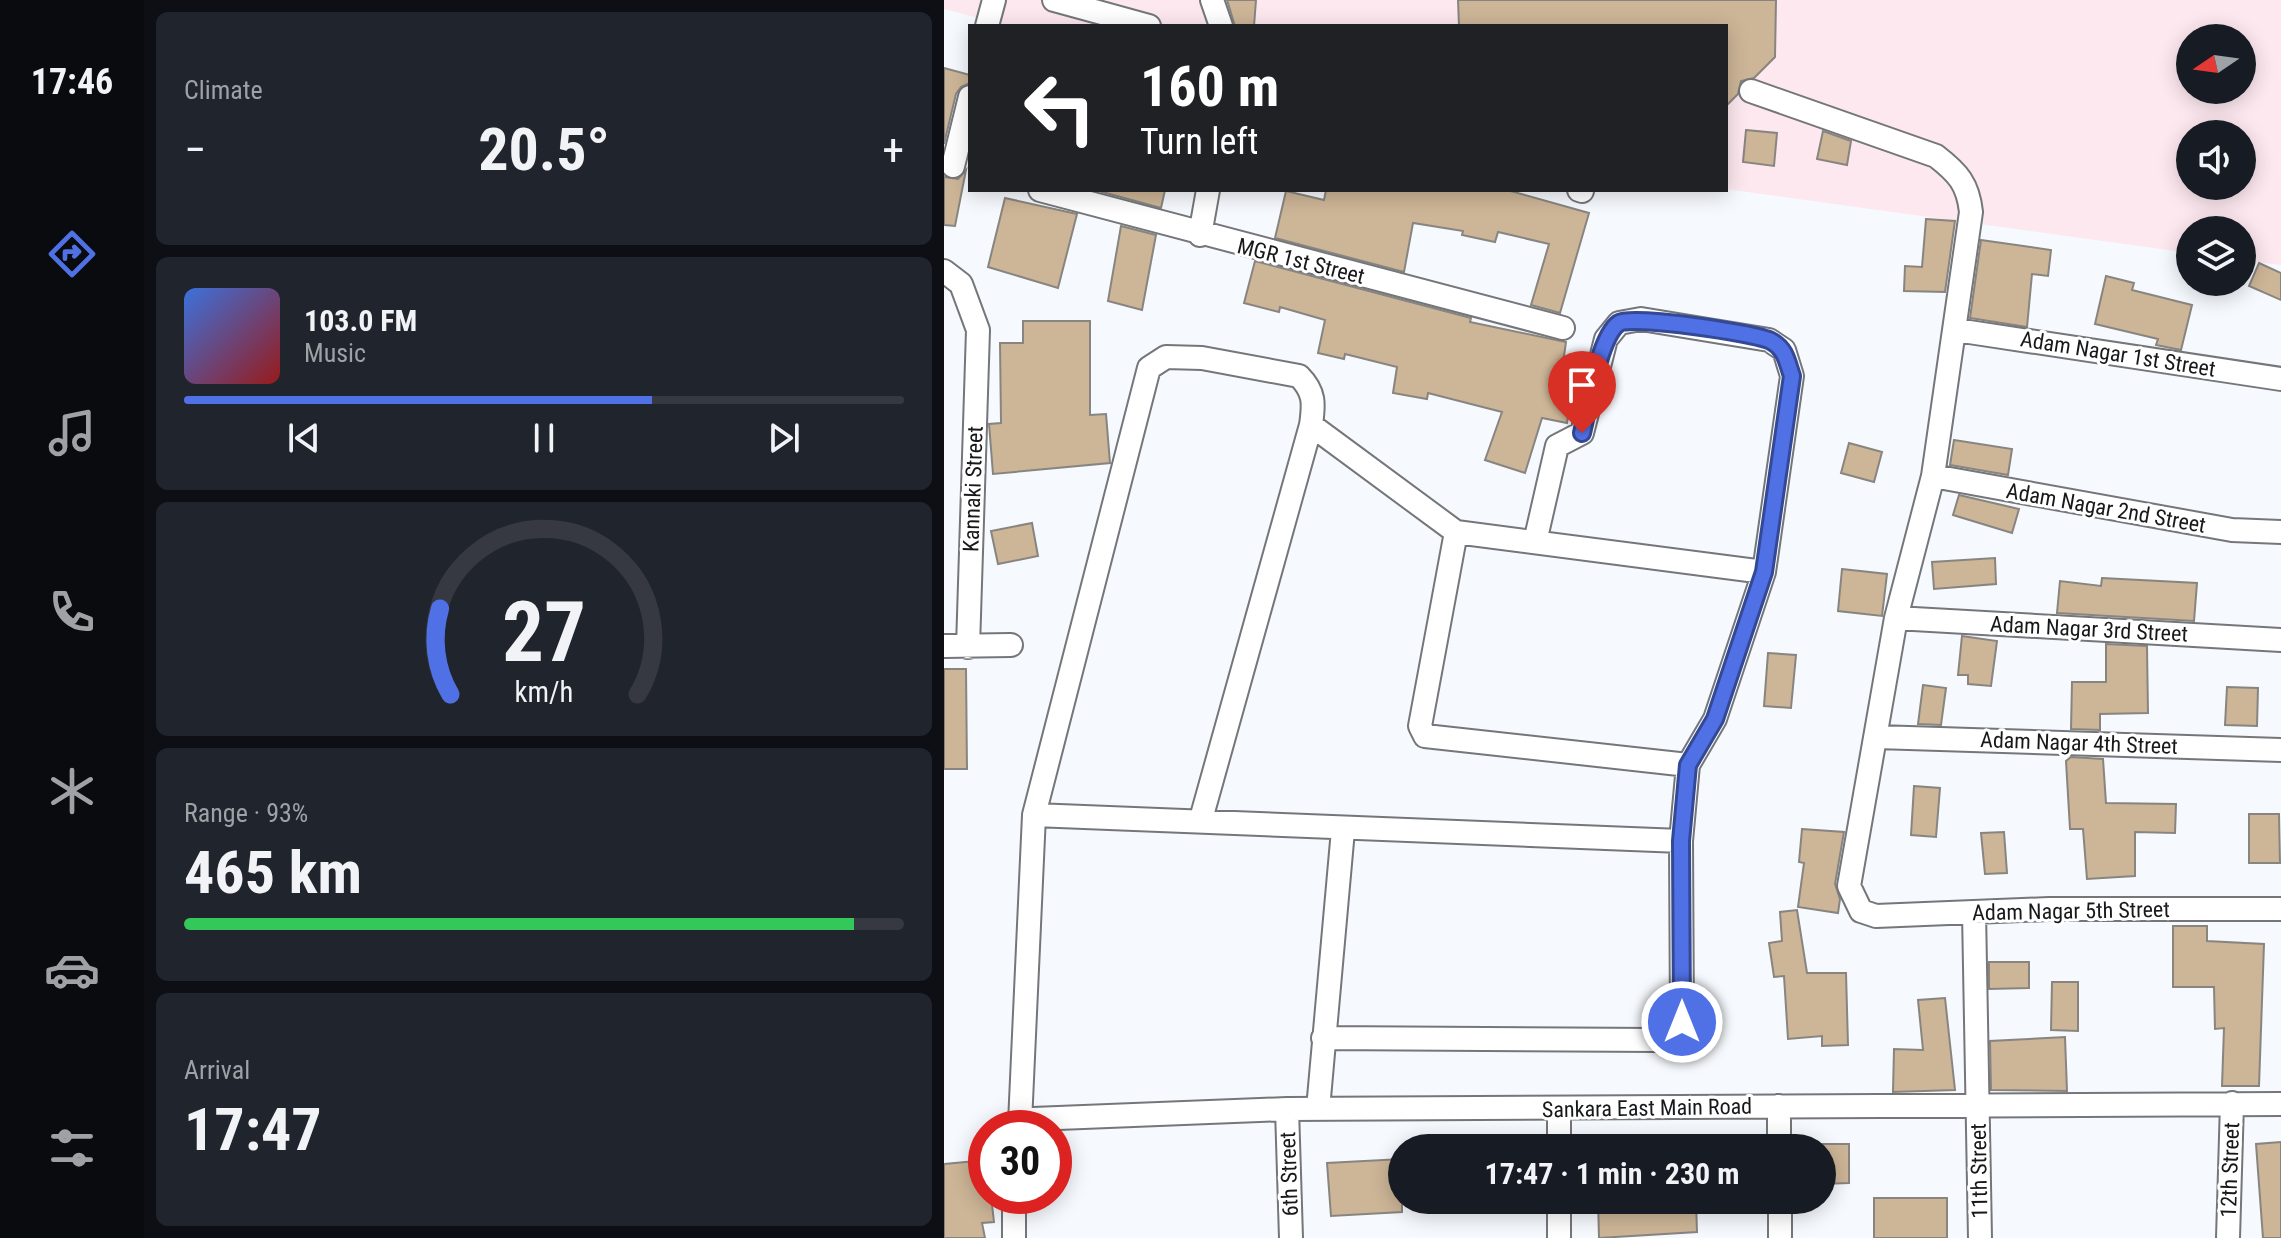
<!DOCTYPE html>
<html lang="en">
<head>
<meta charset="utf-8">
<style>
	:root { --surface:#171b24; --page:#20242c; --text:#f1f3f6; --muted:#9ea1a6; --line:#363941; --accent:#5070e5 }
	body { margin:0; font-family:"Roboto Condensed",sans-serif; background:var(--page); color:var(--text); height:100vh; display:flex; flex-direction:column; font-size:30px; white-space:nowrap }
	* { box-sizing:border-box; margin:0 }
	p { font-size:26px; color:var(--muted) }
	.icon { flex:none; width:44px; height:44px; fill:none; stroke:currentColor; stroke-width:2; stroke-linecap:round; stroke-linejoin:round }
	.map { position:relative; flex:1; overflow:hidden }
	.details { display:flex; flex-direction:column; gap:12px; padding:12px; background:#0d0f14; width:800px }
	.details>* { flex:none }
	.hud { position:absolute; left:24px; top:24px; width:760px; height:168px; border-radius:0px; box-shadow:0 4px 20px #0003; background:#202124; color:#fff; overflow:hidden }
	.needle { width:52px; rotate:257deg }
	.tools { position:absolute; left:1232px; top:24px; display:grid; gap:16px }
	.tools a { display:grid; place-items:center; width:80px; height:80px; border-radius:50%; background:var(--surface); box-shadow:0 4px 20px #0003; font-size:40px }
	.speed { position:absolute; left:24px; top:1110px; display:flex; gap:16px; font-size:40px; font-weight:700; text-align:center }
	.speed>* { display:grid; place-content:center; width:104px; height:104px; border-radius:50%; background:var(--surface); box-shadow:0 4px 20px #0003; line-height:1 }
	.speed .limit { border:12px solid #d22; background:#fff; color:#111 }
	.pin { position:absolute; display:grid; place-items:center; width:68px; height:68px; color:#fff; margin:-82px -34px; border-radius:50% 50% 50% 0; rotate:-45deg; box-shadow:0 0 8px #0007 }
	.pin .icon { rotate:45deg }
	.me { position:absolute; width:88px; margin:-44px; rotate:0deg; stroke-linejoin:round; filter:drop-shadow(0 0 6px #0008) }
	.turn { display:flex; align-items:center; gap:28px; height:168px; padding:0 40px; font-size:36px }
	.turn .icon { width:104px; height:104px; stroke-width:2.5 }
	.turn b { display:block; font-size:56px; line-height:68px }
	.big { font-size:60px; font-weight:700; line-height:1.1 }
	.details .widget { flex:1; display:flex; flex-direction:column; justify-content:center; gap:12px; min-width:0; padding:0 28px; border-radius:12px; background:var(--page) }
	.details .dial { align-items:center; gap:0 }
	.dial svg { height:208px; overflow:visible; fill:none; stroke:var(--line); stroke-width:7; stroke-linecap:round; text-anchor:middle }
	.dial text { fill:var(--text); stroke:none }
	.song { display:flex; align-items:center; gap:24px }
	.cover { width:96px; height:96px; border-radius:12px; background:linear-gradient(135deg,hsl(220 70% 55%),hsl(0 70% 35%)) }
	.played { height:8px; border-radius:4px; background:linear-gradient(90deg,var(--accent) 65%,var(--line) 65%) }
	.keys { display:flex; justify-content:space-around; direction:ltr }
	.heat { display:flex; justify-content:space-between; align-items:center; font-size:44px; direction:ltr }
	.charge { height:12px; border-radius:6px; background:linear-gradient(90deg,#34c759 93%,var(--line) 0) }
	.trip { position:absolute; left:444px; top:1134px; width:448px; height:80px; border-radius:40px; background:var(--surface); box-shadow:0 4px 20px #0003; font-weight:700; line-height:80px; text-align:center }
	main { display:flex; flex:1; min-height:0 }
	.dock { display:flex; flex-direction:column; width:144px; justify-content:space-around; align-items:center; background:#090b0e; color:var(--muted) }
	.dock .icon { width:56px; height:56px }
	.dock .current { color:var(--accent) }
	.dock b { font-size:36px; color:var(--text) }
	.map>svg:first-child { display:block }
	.industrial { fill:#fde8ef; fill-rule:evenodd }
	.building { fill:#cdb597; stroke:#888581; stroke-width:2 }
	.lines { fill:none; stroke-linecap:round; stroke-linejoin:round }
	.street-casing { stroke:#74767a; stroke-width:26 }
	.street { stroke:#fff; stroke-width:22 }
	.route-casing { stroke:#344995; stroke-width:20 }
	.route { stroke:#5070e5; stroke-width:14 }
	.labels { text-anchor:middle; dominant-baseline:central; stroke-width:6; stroke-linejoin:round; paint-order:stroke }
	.street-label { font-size:22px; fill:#171819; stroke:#fff }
</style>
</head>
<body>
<main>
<nav class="dock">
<b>17:46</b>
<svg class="icon current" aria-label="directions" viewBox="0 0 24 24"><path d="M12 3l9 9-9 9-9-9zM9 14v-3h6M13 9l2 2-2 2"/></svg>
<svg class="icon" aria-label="music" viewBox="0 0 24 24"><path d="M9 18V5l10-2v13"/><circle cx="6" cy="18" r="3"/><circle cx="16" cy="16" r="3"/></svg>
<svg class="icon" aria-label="phone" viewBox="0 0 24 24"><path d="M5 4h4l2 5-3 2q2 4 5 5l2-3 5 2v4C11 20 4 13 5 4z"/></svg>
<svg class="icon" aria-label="climate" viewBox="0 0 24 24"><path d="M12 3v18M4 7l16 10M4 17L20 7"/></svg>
<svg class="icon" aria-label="car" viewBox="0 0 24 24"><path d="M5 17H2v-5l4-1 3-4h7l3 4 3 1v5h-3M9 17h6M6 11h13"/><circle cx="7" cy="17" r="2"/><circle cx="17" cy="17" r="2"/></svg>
<svg class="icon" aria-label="filters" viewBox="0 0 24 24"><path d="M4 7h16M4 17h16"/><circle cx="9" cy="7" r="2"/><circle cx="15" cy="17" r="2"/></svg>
</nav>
<section class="details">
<div class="widget"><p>Climate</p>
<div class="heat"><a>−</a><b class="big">20.5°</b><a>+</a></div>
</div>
<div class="widget">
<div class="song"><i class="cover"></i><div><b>103.0 FM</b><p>Music</p></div></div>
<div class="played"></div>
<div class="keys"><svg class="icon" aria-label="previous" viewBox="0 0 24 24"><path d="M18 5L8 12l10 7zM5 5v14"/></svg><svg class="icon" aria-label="pause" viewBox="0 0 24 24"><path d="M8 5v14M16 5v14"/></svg><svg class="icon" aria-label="next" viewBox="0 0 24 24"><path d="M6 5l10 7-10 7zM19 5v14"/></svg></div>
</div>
<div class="widget dial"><svg viewBox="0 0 100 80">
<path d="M14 69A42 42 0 1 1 86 69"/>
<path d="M14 69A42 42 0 0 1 10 36" stroke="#5070e5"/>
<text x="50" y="56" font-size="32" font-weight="700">27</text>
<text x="50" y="72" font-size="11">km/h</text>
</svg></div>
<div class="widget"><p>Range · 93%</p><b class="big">465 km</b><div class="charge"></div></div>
<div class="widget"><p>Arrival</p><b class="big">17:47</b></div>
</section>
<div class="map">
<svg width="1337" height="1238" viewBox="0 0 1337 1238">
	<rect width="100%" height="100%" fill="#f6f9fd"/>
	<path class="industrial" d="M0,0h1337v265l-39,-5v-30h-52v23l-464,-64v-163h-717l-65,-17zM1246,38h52v52h-52zM1246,134h52v52h-52z"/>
	<path class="building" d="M283,0h29l-2,26h-19z
		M514,0h318l-1,57 -21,21 -13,3 -3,13 -12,12v-80h-267z
		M0,68l26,7v8l-9,4 -5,7 -12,50z
		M802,130l31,3 -3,33 -31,-4z
		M879,131l28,10 -4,24 -30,-6z
		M22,170l-11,56 -11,-1v-48l14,2z
		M151,190h70l-4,18z
		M382,190h181l82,23 -29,100 -29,-8 18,-61 -51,-12 -3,10 -33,-7 1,-4 -50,-8 -9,49 -129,-34 11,-47 38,9z
		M61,198l72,16 -19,74 -70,-21z
		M982,219l29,2 -10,71 -41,-1 1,-25 17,1z
		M177,226l35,9 -14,75 -34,-9z
		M1037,240l70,10 -3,26 -16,-2 -5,53 -57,-9z
		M311,261l216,57 -1,4 96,20 -4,28 13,2 -8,51 -25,-5 -17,55 -40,-13 17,-48 -74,-19 -1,6 -34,-6 4,-26 -52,-13 -1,5 -26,-6 7,-33 -45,-13 -1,5 -35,-9z
		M1315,263l22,10v27l-32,-14z
		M1162,276l28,7 -2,7 60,15 -11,45 -25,-5 2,-6 -63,-15z
		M79,321h67v94l16,-1 4,49 -117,11 -4,-50 12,-1 -1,-80h23z
		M1010,440l58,9 -4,26 -58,-10z
		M905,443l33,9 -8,30 -33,-9z
		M1015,495l60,14 -7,24 -59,-18z
		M88,523l6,33 -40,8 -7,-33z
		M1051,558l1,26 -62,5 -2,-27z
		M898,569l45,5 -5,42 -44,-5z
		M1158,578l95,5 -3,38 -137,-8 3,-32 41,5z
		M1018,636l35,5 -6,45 -23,-2v-9h-10z
		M1162,644l41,2 1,67 -48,1v16l-29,-1 1,-47h34z
		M824,653l28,2 -5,53 -27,-2z
		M0,669h22l1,100h-23z
		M979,685l23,3 -5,37 -23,-1z
		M1283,687l31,1 -1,38 -32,-1z
		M1127,757l32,2 3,44 70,1 -1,29 -40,-1v44l-48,3 -4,-50h-13l-4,-68z
		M970,786l26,2 -4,49 -25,-2z
		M1305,814h30l1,49h-31z
		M858,829l42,3 -9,52 5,15 -2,14 -40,-6 6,-44 -5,-1z
		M1060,832l3,41 -22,1 -4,-41z
		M853,910l10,63h39l2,72 -26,1v-10l-34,3 -4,-63 -10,1 -5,-34 13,-2 -2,-29z
		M1229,926h34v15l57,3 -5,142h-37l2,-58 -9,1 -1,-42h-41z
		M1045,962h40v26l-40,1z
		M1108,982h26v49l-27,-1z
		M1001,998l10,92 -62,2 1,-43 29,1 -5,-50z
		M1121,1037l2,54 -76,-1 -1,-49z
		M1337,1142v96h-18l-7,-94z
		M878,1144h27v39l-27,1z
		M458,1159v53l-71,4 -4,-53z
		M42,1160v36h5l3,26 -12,1 3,15h-41v-74z
		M930,1198h73v40h-73z
		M654,1200h98l1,32 -98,6z"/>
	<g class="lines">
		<defs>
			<path id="street" d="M110,0l95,26
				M268,0l9,26
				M43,26l7,-26
				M807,91l185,65c22,17 32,28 35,56l-38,264 -37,142 -47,268 12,25 15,5 173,-7h232
				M9,166l17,-69
				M96,190l523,138
				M635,190l3,1
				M256,235l8,-45
				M0,271l17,13 17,46 -10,317
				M1012,330l325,49
				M367,425l145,107 308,40
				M989,476l299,54 49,2
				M512,532l-36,194 5,10 263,29
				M952,618l385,22
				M0,646l67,-1
				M933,737l404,13
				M90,815l647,26
				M1030,912l6,326
				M379,1038l335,2 15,-3 9,-15 -1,-181 7,-76 27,-46 49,-147 28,-196 -8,-26 -15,-10 -128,-21 -22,4 -13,16 -24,94 -25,13 -22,96
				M835,1106v42
				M343,1109l4,129
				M374,1109l25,-279
				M615,1110v38
				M76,1123l14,-308 115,-447 17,-11 36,1 97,18c16,16 15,28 12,49l-110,394
				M73,1128l16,-9 254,-10 994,-5
				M70,1196v42
				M615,1200v38
				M836,1200v38
				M1284,1238l4,-135"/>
		</defs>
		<use href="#street" class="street-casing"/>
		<use href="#street" class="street"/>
	</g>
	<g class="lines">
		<defs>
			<path id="route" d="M638,433c6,-24 17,-97 37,-110 13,-8 136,10 152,18 15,8 16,21 21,35l-28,196 -49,147 -27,46 -7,76 1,181"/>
		</defs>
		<use href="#route" class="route-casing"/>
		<use href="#route" class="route"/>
	</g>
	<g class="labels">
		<g class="street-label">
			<text transform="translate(357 261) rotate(14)">MGR 1st Street</text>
			<text transform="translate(1174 354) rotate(9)">Adam Nagar 1st Street</text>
			<text transform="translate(29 489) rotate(-88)">Kannaki Street</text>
			<text transform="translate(1162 508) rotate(10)">Adam Nagar 2nd Street</text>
			<text transform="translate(1145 629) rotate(3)">Adam Nagar 3rd Street</text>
			<text transform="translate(1135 743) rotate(2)">Adam Nagar 4th Street</text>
			<text transform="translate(1127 911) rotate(-1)">Adam Nagar 5th Street</text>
			<text transform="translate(703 1108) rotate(-1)">Sankara East Main Road</text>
			<text transform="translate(1286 1170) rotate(-88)">12th Street</text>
			<text transform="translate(1035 1171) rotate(-91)">11th Street</text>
			<text transform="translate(345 1174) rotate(-92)">6th Street</text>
		</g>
	</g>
</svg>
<div class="tools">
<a><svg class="needle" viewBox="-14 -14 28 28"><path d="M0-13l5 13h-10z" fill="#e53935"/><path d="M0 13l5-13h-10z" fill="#9ea1a6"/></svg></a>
<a><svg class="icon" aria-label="sound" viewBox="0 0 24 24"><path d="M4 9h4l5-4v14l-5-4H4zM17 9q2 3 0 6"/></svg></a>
<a><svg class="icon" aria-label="layers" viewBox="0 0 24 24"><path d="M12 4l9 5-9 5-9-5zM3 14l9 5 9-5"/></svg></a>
</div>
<div class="speed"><div class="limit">30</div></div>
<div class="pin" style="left:638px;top:433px;background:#d93025"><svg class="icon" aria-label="arrive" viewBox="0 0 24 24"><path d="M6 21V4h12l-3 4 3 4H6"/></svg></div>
<svg class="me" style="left:738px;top:1022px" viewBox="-20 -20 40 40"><circle r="17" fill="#5070e5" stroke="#fff" stroke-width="3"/><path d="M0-11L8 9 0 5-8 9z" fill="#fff"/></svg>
<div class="trip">17:47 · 1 min · 230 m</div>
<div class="hud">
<div class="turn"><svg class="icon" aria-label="left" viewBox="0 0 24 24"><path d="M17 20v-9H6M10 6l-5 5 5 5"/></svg><div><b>160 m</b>Turn left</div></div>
</div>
</div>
</main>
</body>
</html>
